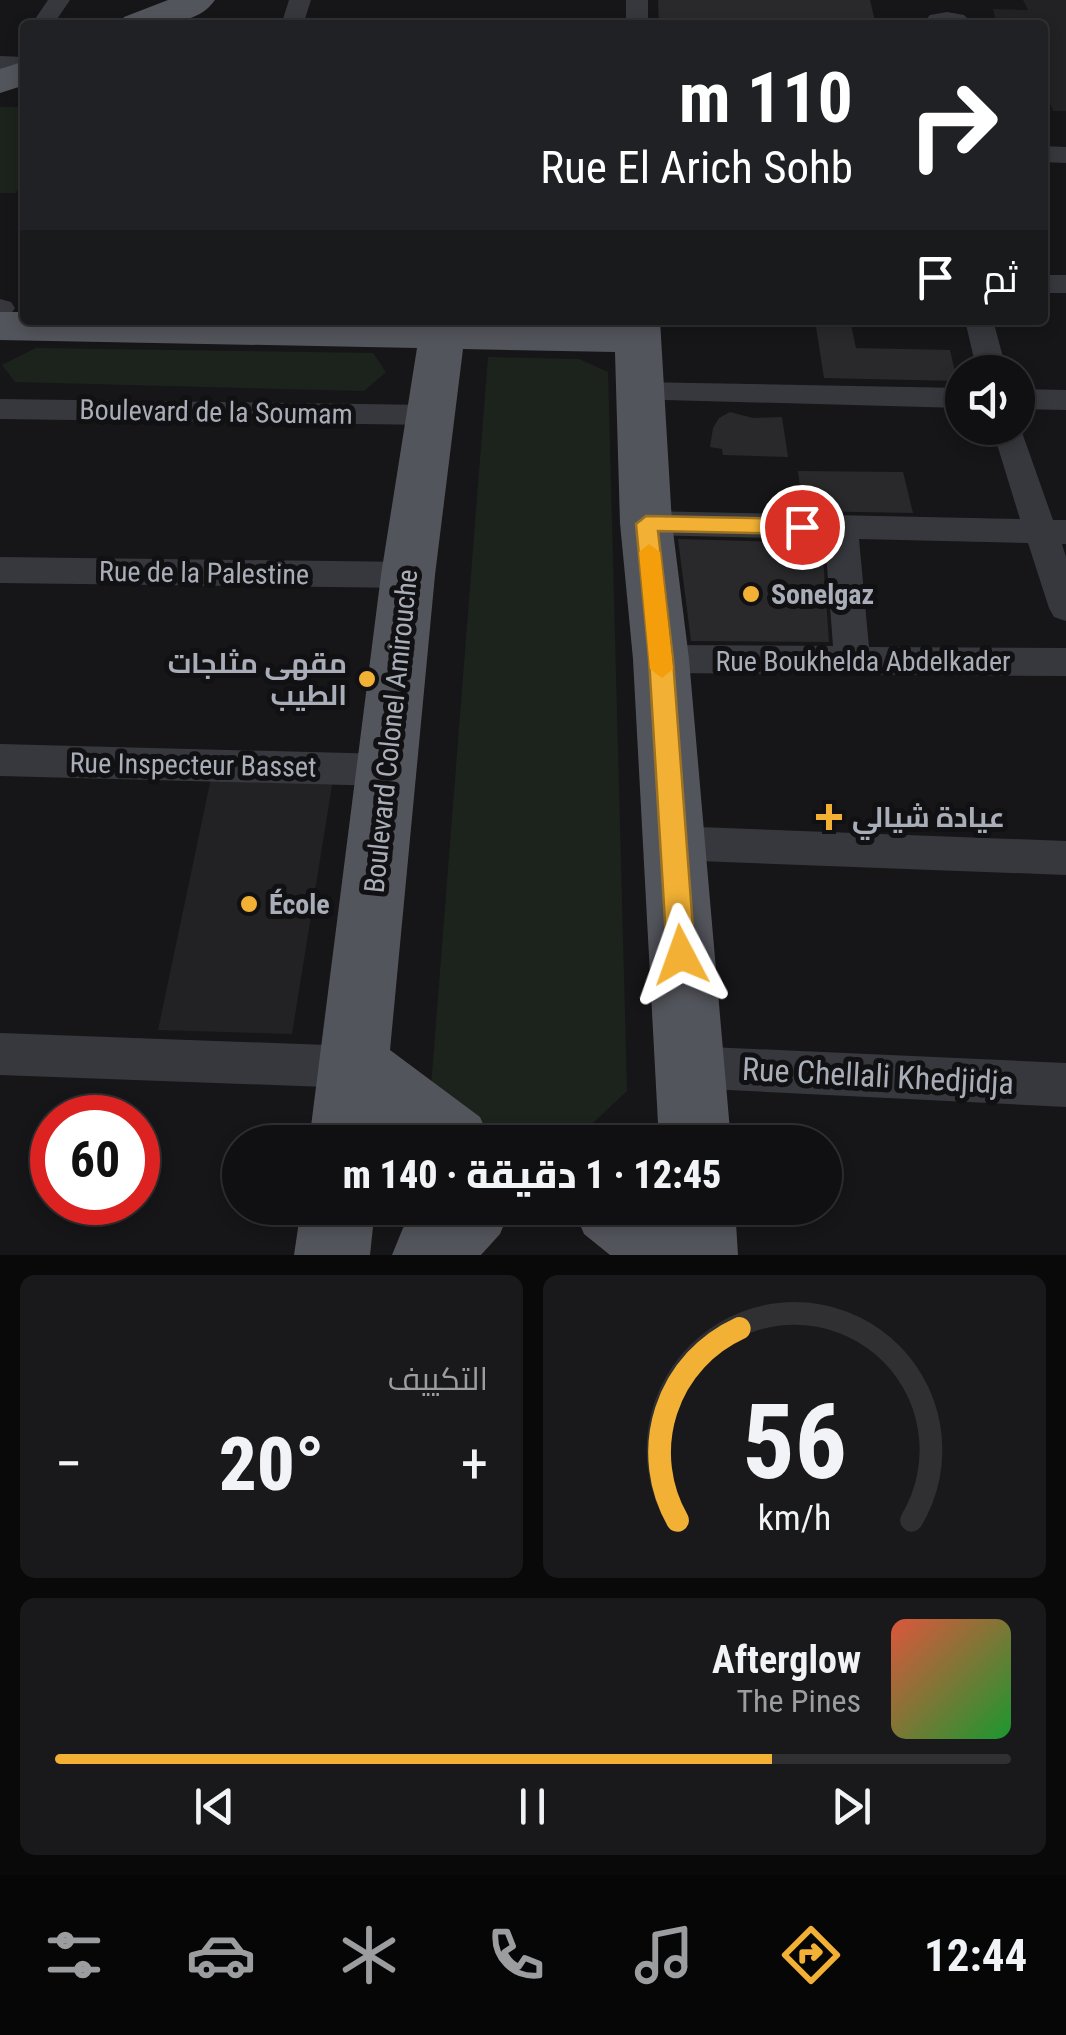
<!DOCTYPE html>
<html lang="ar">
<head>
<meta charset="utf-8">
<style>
	:root { --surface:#101012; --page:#19191b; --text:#f1f3f6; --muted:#9c9d9f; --line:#303032; --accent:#f2b134 }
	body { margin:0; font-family:"Roboto Condensed",Cairo,sans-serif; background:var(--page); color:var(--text); direction:rtl; height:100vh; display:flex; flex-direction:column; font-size:38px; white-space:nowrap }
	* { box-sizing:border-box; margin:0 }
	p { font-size:32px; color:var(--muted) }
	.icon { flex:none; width:55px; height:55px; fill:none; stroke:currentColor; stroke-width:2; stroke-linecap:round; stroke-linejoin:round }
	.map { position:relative; height:1255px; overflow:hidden; direction:ltr }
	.side { display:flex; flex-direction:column; gap:20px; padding:20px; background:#09090a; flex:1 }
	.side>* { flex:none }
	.hud { position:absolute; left:20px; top:20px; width:1028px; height:305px; border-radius:10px; box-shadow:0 5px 15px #0003,0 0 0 2px var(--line); direction:rtl; background:#202124; color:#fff; overflow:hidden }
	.fabs { position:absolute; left:945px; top:355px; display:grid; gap:20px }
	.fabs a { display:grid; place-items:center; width:90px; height:90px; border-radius:50%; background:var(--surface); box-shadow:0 5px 15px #0003,0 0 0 2px var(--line); font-size:50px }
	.speed { position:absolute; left:30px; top:1095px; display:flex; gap:20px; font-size:50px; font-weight:700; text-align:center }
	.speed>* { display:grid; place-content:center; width:130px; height:130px; border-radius:50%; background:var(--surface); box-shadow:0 5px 15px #0003,0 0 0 2px var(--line); line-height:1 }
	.speed .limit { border:15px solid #d22; background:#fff; color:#111 }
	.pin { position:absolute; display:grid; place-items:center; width:85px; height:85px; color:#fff; margin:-42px; border:5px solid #fff; border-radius:50%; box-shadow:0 2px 10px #0007 }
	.me { position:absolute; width:110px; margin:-55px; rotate:356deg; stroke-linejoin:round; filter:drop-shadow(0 0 8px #0008) }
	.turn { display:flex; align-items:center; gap:35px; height:210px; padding:0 30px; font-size:45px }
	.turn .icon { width:130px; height:130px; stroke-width:2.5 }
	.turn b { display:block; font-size:70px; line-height:85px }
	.then { display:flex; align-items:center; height:95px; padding:0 30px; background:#0003; gap:20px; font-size:38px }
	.big { font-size:75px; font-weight:800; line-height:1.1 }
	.side .card { flex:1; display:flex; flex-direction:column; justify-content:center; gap:15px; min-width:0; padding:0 35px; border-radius:15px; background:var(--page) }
	.side .dial { align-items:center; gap:0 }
	.dial svg { height:260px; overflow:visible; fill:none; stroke:var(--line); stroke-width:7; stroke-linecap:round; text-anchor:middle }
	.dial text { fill:var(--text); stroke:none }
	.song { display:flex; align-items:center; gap:30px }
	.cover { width:120px; height:120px; border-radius:15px; background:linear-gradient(135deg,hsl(10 70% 55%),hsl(130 70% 35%)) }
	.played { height:10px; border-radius:5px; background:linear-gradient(90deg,var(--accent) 75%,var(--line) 75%) }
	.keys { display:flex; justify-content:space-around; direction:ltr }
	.heat { display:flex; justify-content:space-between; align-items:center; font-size:55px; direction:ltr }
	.side .tiles { flex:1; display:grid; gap:20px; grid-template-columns:1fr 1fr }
	.card:last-child { grid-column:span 2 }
	.trip { position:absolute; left:222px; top:1125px; width:620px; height:100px; border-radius:50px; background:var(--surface); box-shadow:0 5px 15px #0003,0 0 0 2px var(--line); font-weight:800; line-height:100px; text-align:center; direction:rtl }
	.tabs { display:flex; height:160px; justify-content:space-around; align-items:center; background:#060607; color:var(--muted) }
	.tabs .icon { width:70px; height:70px }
	.tabs .active { color:var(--accent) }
	.tabs b { font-size:45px; color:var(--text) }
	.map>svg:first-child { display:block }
	.built { fill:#222225 }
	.green { fill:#1c231d }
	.building { fill:#29292c }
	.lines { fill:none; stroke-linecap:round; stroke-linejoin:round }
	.street { fill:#37383d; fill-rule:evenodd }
	.primary { fill:#53555c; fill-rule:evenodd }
	.route { fill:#f2b134; stroke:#9d7322; stroke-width:2.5 }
	.slow { fill:#f59e0b }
	.poi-dot { fill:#f2b134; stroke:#111113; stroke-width:4 }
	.labels { text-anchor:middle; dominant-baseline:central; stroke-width:10; stroke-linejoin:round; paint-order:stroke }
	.street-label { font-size:28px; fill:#a8adb8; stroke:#111113 }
	.poi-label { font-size:28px; font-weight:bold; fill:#a8adb8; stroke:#111113; text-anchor:start }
	.near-street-label { font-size:32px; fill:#a8adb8; stroke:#111113 }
</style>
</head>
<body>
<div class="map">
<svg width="1066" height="1255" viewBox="0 0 1066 1255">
	<rect width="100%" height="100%" fill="#161618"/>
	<path class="built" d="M1023,0h43v111h-13l-10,-27 -1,-59h-45l-4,-16 35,1z
		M211,778l122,1 -41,255 -134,-4z"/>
	<path class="green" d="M0,107h25v70l-9,16h-16z
		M36,348l337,5 13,19 -22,19 -349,-9 -13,-17z
		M488,357l91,2 29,13 19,719 -51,48 -98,-5 -47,-47z"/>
	<path class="building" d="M658,0h212l6,25h-217z
		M815,320h35l6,28 94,2 7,31 -133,-3z
		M730,412l23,6 29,-1 6,40 -65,-2 -1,-6 -12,-2 3,-19 6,-10z
		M798,471l105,1 10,41 -110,-2z
		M678,539l144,4 7,99 -138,-1z"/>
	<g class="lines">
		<path class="street" d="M48,0h22l-17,25h-22z
			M289,0h22l-8,25h-22z
			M626,0h22v25h-22z
			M947,12l17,3 10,10h-53l9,-10z
			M0,56l25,1v14l-25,-1z
			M1042,146l24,1v16l-24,-1z
			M1042,275h24v18h-24z
			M0,299l11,3 4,6 -5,7 -10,3z
			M965,320h28l14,52h-30z
			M640,382l322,6v20l-333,-9 -4,-7 4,-7z
			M1018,389l48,1v20l-48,-1z
			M0,399l432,6 11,3 4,7 -4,7 -11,3 -432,-6z
			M1018,421l35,99h13v24h-4l4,13v64l-12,-4 -5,-9 -21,-65 -169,-4 10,108 197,1v28l-405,-3 -13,-4 -5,-10 5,-10 13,-4 172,1 -8,-107 -179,-4 -12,-4 -4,-8 4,-8 12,-4 374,8 -28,-91h26z
			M0,557l408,5 12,4 5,9 -5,9 -12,4 -408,-5z
			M0,744l386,10 13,5 6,11 -6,11 -13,5 -386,-10z
			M673,826l393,15v34l-393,-15 -14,-5 -6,-12 6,-12z
			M0,1033l354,13 16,6 6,15 -6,15 -16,6 -354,-13z
			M689,1046l377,17v44l-377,-19 -16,-6 -6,-15 6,-15z"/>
		<path class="primary" d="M168,0h47c-19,28 -66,25 -96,25l5,-8z
			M25,61v24l-25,8v-24z
			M0,312h25v8l590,3 -1,-3h46l12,203 17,136 42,483h-72l-26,-483 -13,-136 -5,-171 -152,-3 -28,226 -45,475 90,67 11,25h-91l-18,-14 -1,14h-72l72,-567 36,-227 -417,-8z
			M301,1208h74l-5,47h-76z
			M423,1208h88l-11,26 -19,21h-89l11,-27z
			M573,1208h162l3,47h-128l-26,-21z"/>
	</g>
	<path class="route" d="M646,516l156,3 10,8 -10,7 -144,-3 15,128 22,296 -4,9 -10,3 -10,-3 -4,-9 -18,-296 -13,-135z"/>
	<path class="slow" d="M649,544l11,8 13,117 -11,9 -12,-9 -11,-117z"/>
	<g class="poi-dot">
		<circle cx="751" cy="594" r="10"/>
		<circle cx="367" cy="679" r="10"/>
		<path d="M824 802h10v10h10v10h-10v10h-10v-10h-10v-10h10z"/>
		<circle cx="249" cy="904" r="10"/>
	</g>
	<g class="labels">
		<g class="street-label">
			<text transform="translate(216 412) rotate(1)">Boulevard de la Soumam</text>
			<text transform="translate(204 573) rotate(1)">Rue de la Palestine</text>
			<text x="863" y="661">Rue Boukhelda Abdelkader</text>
			<text transform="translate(391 731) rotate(-84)">Boulevard Colonel Amirouche</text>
			<text transform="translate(193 765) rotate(1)">Rue Inspecteur Basset</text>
		</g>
		<g class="poi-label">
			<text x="771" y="594">Sonelgaz</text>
			<text x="347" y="663" text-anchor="end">مقهى مثلجات<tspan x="347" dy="32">الطيب</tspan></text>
			<text x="852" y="817">عيادة شيالي</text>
			<text x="269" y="904">École</text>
		</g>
		<g class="near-street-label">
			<text transform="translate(878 1076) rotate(3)">Rue Chellali Khedjidja</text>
		</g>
	</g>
</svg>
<div class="fabs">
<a><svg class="icon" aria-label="sound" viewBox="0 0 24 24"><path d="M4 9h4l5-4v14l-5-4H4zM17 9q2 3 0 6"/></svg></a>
</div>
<div class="speed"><div class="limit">60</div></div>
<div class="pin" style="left:802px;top:527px;background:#d93025"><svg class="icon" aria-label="arrive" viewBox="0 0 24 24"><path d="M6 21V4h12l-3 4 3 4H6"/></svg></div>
<svg class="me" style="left:681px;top:955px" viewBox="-20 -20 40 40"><path d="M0-17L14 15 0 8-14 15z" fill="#f2b134" stroke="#fff" stroke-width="4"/></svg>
<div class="trip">12:45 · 1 دقيقة · 140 m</div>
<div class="hud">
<div class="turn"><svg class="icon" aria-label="right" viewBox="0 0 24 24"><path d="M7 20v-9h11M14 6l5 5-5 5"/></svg><div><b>110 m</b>Rue El Arich Sohb</div></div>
<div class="then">ثم<svg class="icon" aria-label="arrive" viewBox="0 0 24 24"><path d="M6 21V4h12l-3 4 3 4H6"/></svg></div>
</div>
</div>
<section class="side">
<div class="tiles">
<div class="card dial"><svg viewBox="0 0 100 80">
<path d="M14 69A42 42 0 1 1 86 69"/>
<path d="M14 69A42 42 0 0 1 33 10" stroke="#f2b134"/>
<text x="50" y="56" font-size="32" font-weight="700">56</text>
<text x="50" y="72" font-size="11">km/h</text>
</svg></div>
<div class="card"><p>التكييف</p>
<div class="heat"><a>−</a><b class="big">20°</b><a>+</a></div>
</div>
<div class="card">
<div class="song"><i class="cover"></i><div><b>Afterglow</b><p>The Pines</p></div></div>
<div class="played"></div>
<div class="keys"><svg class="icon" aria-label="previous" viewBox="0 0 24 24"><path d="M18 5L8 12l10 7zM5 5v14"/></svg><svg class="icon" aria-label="pause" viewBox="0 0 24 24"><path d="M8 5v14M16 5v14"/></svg><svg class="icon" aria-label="next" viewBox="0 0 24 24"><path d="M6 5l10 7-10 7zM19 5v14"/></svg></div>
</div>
</div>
</section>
<nav class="tabs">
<b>12:44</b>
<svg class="icon active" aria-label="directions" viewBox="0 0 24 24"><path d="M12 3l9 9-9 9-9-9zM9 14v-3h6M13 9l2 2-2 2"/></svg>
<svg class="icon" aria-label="music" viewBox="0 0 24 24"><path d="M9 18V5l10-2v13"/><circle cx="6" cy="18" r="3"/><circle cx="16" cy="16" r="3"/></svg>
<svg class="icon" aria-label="phone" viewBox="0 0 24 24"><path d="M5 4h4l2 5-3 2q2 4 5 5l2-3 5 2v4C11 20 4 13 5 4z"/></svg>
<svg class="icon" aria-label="climate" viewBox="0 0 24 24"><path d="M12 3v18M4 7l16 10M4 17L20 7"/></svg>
<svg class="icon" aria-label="car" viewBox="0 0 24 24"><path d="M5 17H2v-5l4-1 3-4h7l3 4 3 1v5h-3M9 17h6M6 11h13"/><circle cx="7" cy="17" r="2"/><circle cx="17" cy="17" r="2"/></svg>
<svg class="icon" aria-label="filters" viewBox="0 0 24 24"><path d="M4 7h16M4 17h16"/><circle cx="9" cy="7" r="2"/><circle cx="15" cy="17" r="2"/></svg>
</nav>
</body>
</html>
